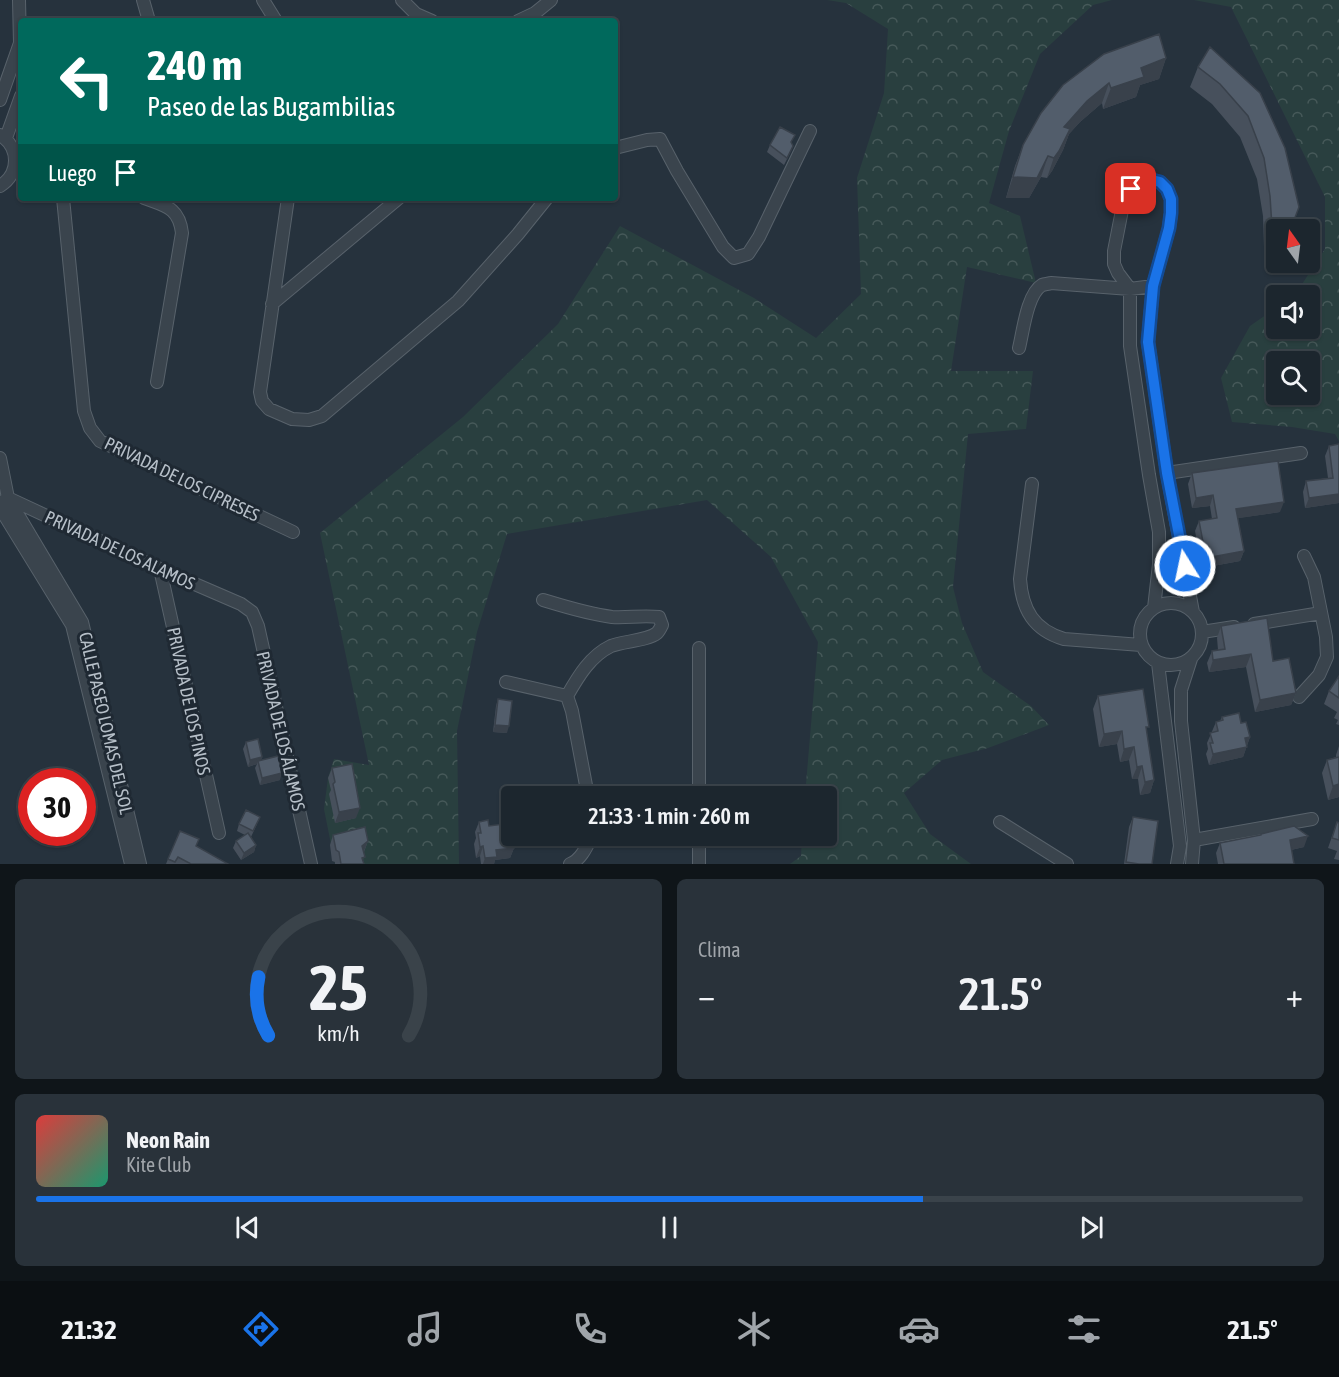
<!DOCTYPE html>
<html lang="es">
<head>
<meta charset="utf-8">
<style>
	:root { --surface:#1c262e; --page:#29323a; --text:#f1f3f6; --muted:#a0a5aa; --line:#3a434a; --accent:#1a73e8 }
	body { margin:0; font-family:"Asap Condensed",sans-serif; background:var(--page); color:var(--text); height:100vh; display:flex; flex-direction:column; font-size:22px; white-space:nowrap }
	* { box-sizing:border-box; margin:0 }
	p { font-size:20px; color:var(--muted) }
	.icon { flex:none; width:33px; height:33px; fill:none; stroke:currentColor; stroke-width:2; stroke-linecap:round; stroke-linejoin:round }
	.map { position:relative; height:864px; overflow:hidden }
	.drawer { display:flex; flex-direction:column; gap:15px; padding:15px; background:#0f1519; flex:1 }
	.drawer>* { flex:none }
	.banner { position:absolute; left:18px; top:18px; width:600px; height:183px; border-radius:6px; box-shadow:0 2px 4px #0004,0 0 0 2px var(--line); background:#00695c; color:#fff; overflow:hidden }
	.needle { width:39px; rotate:346deg }
	.tools { position:absolute; left:1266px; top:219px; display:grid; gap:12px }
	.tools a { display:grid; place-items:center; width:54px; height:54px; border-radius:6px; background:var(--surface); box-shadow:0 2px 4px #0004,0 0 0 2px var(--line); font-size:30px }
	.speed { position:absolute; left:18px; top:768px; display:flex; gap:12px; font-size:30px; font-weight:700; text-align:center }
	.speed>* { display:grid; place-content:center; width:78px; height:78px; border-radius:50%; background:var(--surface); box-shadow:0 2px 4px #0004,0 0 0 2px var(--line); line-height:1 }
	.speed .limit { border:9px solid #d22; background:#fff; color:#111 }
	.pin { position:absolute; display:grid; place-items:center; width:51px; height:51px; color:#fff; margin:-26px; border-radius:12px; box-shadow:0 3px 9px #0006 }
	.me { position:absolute; width:66px; margin:-33px; rotate:350deg; stroke-linejoin:round; filter:drop-shadow(0 0 4px #0008) }
	.turn { display:flex; align-items:center; gap:21px; height:126px; padding:0 30px; font-size:27px }
	.turn .icon { width:78px; height:78px; stroke-width:2.5 }
	.turn b { display:block; font-size:42px; line-height:51px }
	.then { display:flex; align-items:center; height:57px; padding:0 30px; background:#0003; gap:12px; font-size:22px }
	.big { font-size:45px; font-weight:600; line-height:1.1 }
	.drawer .widget { flex:1; display:flex; flex-direction:column; justify-content:center; gap:9px; min-width:0; padding:0 21px; border-radius:9px; background:var(--page) }
	.drawer .dial { align-items:center; gap:0 }
	.dial svg { height:156px; overflow:visible; fill:none; stroke:var(--line); stroke-width:7; stroke-linecap:round; text-anchor:middle }
	.dial text { fill:var(--text); stroke:none }
	.song { display:flex; align-items:center; gap:18px }
	.cover { width:72px; height:72px; border-radius:9px; background:linear-gradient(135deg,hsl(0 70% 55%),hsl(160 70% 35%)) }
	.played { height:6px; border-radius:3px; background:linear-gradient(90deg,var(--accent) 70%,var(--line) 70%) }
	.keys { display:flex; justify-content:space-around; direction:ltr }
	.heat { display:flex; justify-content:space-between; align-items:center; font-size:33px; direction:ltr }
	.drawer .tiles { flex:1; display:grid; gap:15px; grid-template-columns:1fr 1fr }
	.widget:last-child { grid-column:span 2 }
	.trip { position:absolute; left:501px; top:786px; width:336px; height:60px; border-radius:6px; background:var(--surface); box-shadow:0 2px 4px #0004,0 0 0 2px var(--line); font-weight:600; line-height:60px; text-align:center }
	.menu { display:flex; height:96px; justify-content:space-around; align-items:center; background:#0b0f12; color:var(--muted) }
	.menu .icon { width:42px; height:42px }
	.menu .selected { color:var(--accent) }
	.menu b { font-size:27px; color:var(--text) }
	.map>svg:first-child { display:block }
	.forest { fill:url(#forest-crowns); fill-rule:evenodd }
	.lines { fill:none; stroke-linecap:round; stroke-linejoin:round }
	.street-casing { stroke:#58626b; stroke-width:14 }
	.street { stroke:#3a444d; stroke-width:12 }
	.wall { fill:#47505c }
	.shaded-wall { fill:#39414b }
	.building { fill:#525d6b; stroke:#39414b; stroke-width:1.5 }
	.route-casing { stroke:#114b97; stroke-width:15 }
	.route { stroke:#1a73e8; stroke-width:10 }
	.labels { text-anchor:middle; dominant-baseline:central; stroke-width:6; stroke-linejoin:round; paint-order:stroke }
	.street-label { font-size:18px; fill:#b6bfc8; stroke:#1f2933 }
</style>
</head>
<body>
<div class="map">
<svg width="1339" height="864" viewBox="0 0 1339 864">
	<defs>
		<pattern id="forest-crowns" width="20" height="18" patternUnits="userSpaceOnUse" patternTransform="scale(1.5)"><rect width="20" height="18" fill="#293f3f"/><path d="M2 6a3 3 0 1 1 6 0M12 15a3 3 0 1 1 6 0" fill="none" stroke="#465959"/></pattern>
	</defs>
	<rect width="100%" height="100%" fill="#26323d"/>
	<path class="forest" d="M827,0h285l-19,5 -53,49 -31,77 -20,72 31,13 16,67 -69,-16 -16,104h82l-7,58 -58,5 -15,153 9,36 21,49 48,34 18,19 -61,23 -46,12 -38,33 26,41 41,30h-181l11,-8 1,-20h24v-40h-21l13,-154 -47,-85 -64,-57 -200,34 -30,98 -20,99 2,133h-124l-11,-55 4,-31 6,-19 35,6 -49,-232 143,-116 95,-93 62,-98 134,72 62,40 45,-44 -4,-116 27,-85 4,-64 -42,-26z
		M1194,0h145v441l-4,-7 -43,-7 -60,-5 -11,-44 29,-52 26,-18v20h34v-32l-15,-1 30,-46v-52l-94,-190zM1276,362h34v32h-34z"/>
	<g class="lines">
		<defs>
			<path id="street" d="M19,0l1,43 1,1
				M143,0l6,21
				M263,0l13,21
				M402,0l14,14 16,7
				M518,21l17,-8 16,-13
				M0,100l20,-57
				M0,135c20,12 20,39 0,51
				M6,138l15,-42
				M615,148l32,-8 13,-1 17,32 46,76 11,11 14,-4 11,-17 51,-106
				M63,198l21,213 6,17 10,13 193,91
				M144,198c21,8 35,9 38,35l-25,149
				M288,198l-28,194 2,9 7,8 23,10 17,1 13,-4 136,-115 60,-67 29,-36
				M272,304l127,-106
				M1019,348c4,-16 8,-54 23,-63 3,-1 6,-1 9,-2l79,6 23,-3
				M0,458l8,40 74,124 58,242
				M1167,473l134,-20
				M1032,484l-12,95c2,31 14,51 44,60l77,6
				M0,503l8,-5 152,71 81,35 11,8 6,14 53,238
				M0,508l72,117 59,239
				M160,569l59,264
				M543,600c23,7 45,14 69,17 16,1 31,-2 47,0l3,8c-1,2 -3,6 -5,8 -10,8 -34,8 -46,13 -21,10 -33,31 -44,50
				M1140 634a31 31 0 1 1 62 0a31 31 0 1 1-62 0Z
				M1154,608l5,-44v-32l-10,-57 -19,-129v-57l-12,-16 -4,-9v-13l10,-51 7,-11 11,-6 10,-3 8,2 7,7 4,10v14l-2,15 -16,58 -5,56 19,131 26,139
				M1254,624l67,-11
				M1202,632l32,-5
				M1191,659l-10,31v31l13,119 -2,24
				M1158,663l22,183 -3,18
				M506,682l61,14 5,15 16,85
				M1299,697l20,-22 8,-18 -1,-20 -12,-60 -10,-21
				M699,796v-148
				M1000,822l67,42
				M1194,840l118,-21
				M570,864c11,-4 17,-18 22,-28
				M699,864v-28"/>
		</defs>
		<use href="#street" class="street-casing"/>
		<use href="#street" class="street"/>
	</g>
	<path class="wall" d="M1210,47l89,160 -8,23h-15v18l-12,-1 -1,-31 -6,-37 -17,-42 -28,-33 -22,-17 8,-20z
		M1166,58l-7,21 -19,6 -4,12 -33,12 -1,-6 -22,19 -11,12 -6,16 -11,21 -5,7 -6,-1 -12,21h-23l9,-32 8,-21 18,-32z
		M770,145l20,8 -6,12 -17,-13z
		M1339,444v59l-34,5 -2,-16 3,-11 22,-3 -3,-22 4,-10z
		M1192,473l88,39 -42,6 6,33 -4,10 -38,7 -7,-37 4,-10 13,-2 -2,-13 -18,2 -4,-24z
		M1221,626l52,35 23,32 -5,12 -36,7 -9,-45 -37,5 -2,-9 5,-12 6,-1 -1,-12z
		M1339,676v49l-3,-1 2,-4 -4,-2 3,-6 -13,-8 5,-13z
		M1098,696l49,38 7,46 -4,13 -10,2 -2,-16h-6l-3,-19 -9,2 -3,-18 -18,3 -6,-38z
		M498,699l9,34 -14,-1 3,-26z
		M1222,717l19,6 9,14 -7,20 -34,8 -3,-11 2,-5 -1,-6 9,-21 4,-1z
		M246,742l16,15 -1,3 19,20 -20,5 -5,-17 2,-4 -9,3 -5,-18z
		M1339,746v51l-11,3 -6,-27 5,-13 9,-3v-2z
		M332,768l24,50 -21,5 -6,-29 2,-4 -3,-12z
		M1133,817l19,47h-28l5,-37z
		M479,822l10,4 25,22 -4,10 -15,2 -1,4h-13l-1,-8 -4,2 -2,-14 2,-6 -1,-6z
		M1337,822l2,1v37l-5,-1 3,-8 -9,-3z
		M239,824h18l-6,13 5,8 -2,7 -13,8 -8,-12 3,-7 9,-6 -8,-4z
		M1261,834l43,13 -13,3 3,14h-76l-2,-11 4,-10 41,-8z
		M333,835l35,6 -4,11 -1,9 1,3h-29v-2l-3,-1 -2,-16z
		M196,847l32,17h-62l2,-5z"/>
	<path class="shaded-wall" d="M1166,58l-7,21 -19,6 -4,12 -33,12 8,-21 30,-20z
		M1109,83l-7,20 -22,19 -11,12 -6,16 -11,21 -5,7 17,-51 23,-26z
		M1048,156l-7,21 -12,21h-23l7,-21z
		M1272,227l19,1v2h-15v18l-12,-1z
		M1339,494v9l-34,5 4,-10z
		M1213,495l-3,11 -18,2 4,-10z
		M1284,502l-4,10 -47,7 3,-10z
		M1244,551l-4,10 -38,7 4,-10z
		M1251,654l-5,13 -37,5 4,-12z
		M1296,693l-5,12 -36,7 5,-12z
		M495,725l14,1 -2,7 -14,-1z
		M1122,731l-5,13 -18,3 5,-13z
		M1250,737l-7,20 -34,8 4,-11 32,-16z
		M1134,747l-5,13 -9,2 4,-13z
		M262,757l-2,7 -2,-3 -1,3 -9,3 2,-7z
		M1142,766l-4,13h-6l5,-12z
		M282,773l-2,7 -20,5 2,-7z
		M1154,780l-4,13 -10,2 5,-13z
		M1339,784v13l-11,3 5,-14z
		M360,808l-4,10 -21,5 4,-11z
		M1308,836l-4,11 -18,4 4,-11z
		M368,841l-4,10 -5,5 3,-10z
		M256,845l-2,7 -13,8 3,-7z
		M483,846l-3,10 -4,2 4,-11z
		M514,848l-4,10 -15,2 -1,4h-11l2,-6 11,-8z"/>
	<path class="building" d="M1159,34l7,24 -25,10 3,9 -33,11 -2,-5 -22,18 -23,26 6,2 -11,22 -5,7 -6,-2 -11,22 -24,-1 10,-32 18,-32 22,-28 41,-31z
		M1210,47l50,46 25,55 14,59 -8,21 -19,-1 -2,-31 -6,-38 -16,-42 -28,-32 -22,-17z
		M780,127l15,8 -4,7 2,4 -6,12 -17,-13z
		M1339,444v50l-30,4 -3,-17 27,-3 -4,-32z
		M1278,461l6,41 -48,7 8,42 -38,7 -7,-37 18,-3 -4,-23 -17,3 -4,-25z
		M1267,618l6,43 16,-3 7,35 -36,7 -9,-46 -38,6 -1,-9 13,-2 -4,-23z
		M1339,676v22l-10,-7z
		M1143,689l6,38h-3l8,53 -9,2 -3,-16 -5,1 -3,-20 -10,2 -2,-18 -18,3 -6,-38z
		M498,699l14,2 -3,25 -14,-1z
		M1239,713l2,10 5,-1 4,15 -5,1 2,9 -34,7 -3,-11h3l-3,-10 8,-2 -2,-9 7,-2 -1,-3z
		M258,739l4,18 -12,3 -4,-18z
		M278,756l4,17 -20,5 -4,-17z
		M1339,757v27l-6,2 -6,-26z
		M352,764l8,44 -21,4 -6,-28 2,-2 -3,-14z
		M246,810l14,7 -7,14 -14,-7z
		M1133,817l25,4 -6,43h-13l-13,-2z
		M488,820l1,6 22,-3 1,13h1l1,12 -18,2 1,7 -12,1 -2,-12 -3,1 -2,-14h3l-2,-11z
		M1337,822l2,1v17l-7,-2z
		M1294,826l14,10 -18,4 4,24h-70l-4,-21 41,-8v-1z
		M365,827l3,14 -6,5 3,11 -3,1 2,6h-23l-2,-12 -3,-2 -3,-15z
		M180,831l19,8 -3,7 32,18h-37l-13,-7 -3,5 -7,-3z
		M248,833l8,12 -12,8 -8,-12z"/>
	<g class="lines">
		<defs>
			<path id="route" d="M1131,189l11,-6 10,-3 8,2 7,7 4,10v14l-2,15 -16,58 -5,56 19,131 18,93"/>
		</defs>
		<use href="#route" class="route-casing"/>
		<use href="#route" class="route"/>
	</g>
	<g class="labels">
		<g class="street-label">
			<text transform="translate(182 479) rotate(26)">PRIVADA DE LOS CIPRESES</text>
			<text transform="translate(120 550) rotate(25)">PRIVADA DE LOS ALAMOS</text>
			<text transform="translate(189 701) rotate(78)">PRIVADA DE LOS PINOS</text>
			<text transform="translate(106 723) rotate(77)">CALLE PASEO LOMAS DEL SOL</text>
			<text transform="translate(281 731) rotate(77)">PRIVADA DE LOS ÁLAMOS</text>
		</g>
	</g>
</svg>
<div class="tools">
<a><svg class="needle" viewBox="-14 -14 28 28"><path d="M0-13l5 13h-10z" fill="#e53935"/><path d="M0 13l5-13h-10z" fill="#a0a5aa"/></svg></a>
<a><svg class="icon" aria-label="sound" viewBox="0 0 24 24"><path d="M4 9h4l5-4v14l-5-4H4zM17 9q2 3 0 6"/></svg></a>
<a><svg class="icon" aria-label="search" viewBox="0 0 24 24"><circle cx="10" cy="10" r="6"/><path d="M15 15l6 6"/></svg></a>
</div>
<div class="speed"><div class="limit">30</div></div>
<div class="pin" style="left:1131px;top:189px;background:#d93025"><svg class="icon" aria-label="arrive" viewBox="0 0 24 24"><path d="M6 21V4h12l-3 4 3 4H6"/></svg></div>
<svg class="me" style="left:1185px;top:566px" viewBox="-20 -20 40 40"><circle r="17" fill="#1a73e8" stroke="#fff" stroke-width="3"/><path d="M0-11L8 9 0 5-8 9z" fill="#fff"/></svg>
<div class="trip">21:33 · 1 min · 260 m</div>
<div class="banner">
<div class="turn"><svg class="icon" aria-label="left" viewBox="0 0 24 24"><path d="M17 20v-9H6M10 6l-5 5 5 5"/></svg><div><b>240 m</b>Paseo de las Bugambilias</div></div>
<div class="then">Luego<svg class="icon" aria-label="arrive" viewBox="0 0 24 24"><path d="M6 21V4h12l-3 4 3 4H6"/></svg></div>
</div>
</div>
<section class="drawer">
<div class="tiles">
<div class="widget dial"><svg viewBox="0 0 100 80">
<path d="M14 69A42 42 0 1 1 86 69"/>
<path d="M14 69A42 42 0 0 1 9 39" stroke="#1a73e8"/>
<text x="50" y="56" font-size="32" font-weight="700">25</text>
<text x="50" y="72" font-size="11">km/h</text>
</svg></div>
<div class="widget"><p>Clima</p>
<div class="heat"><a>−</a><b class="big">21.5°</b><a>+</a></div>
</div>
<div class="widget">
<div class="song"><i class="cover"></i><div><b>Neon Rain</b><p>Kite Club</p></div></div>
<div class="played"></div>
<div class="keys"><svg class="icon" aria-label="previous" viewBox="0 0 24 24"><path d="M18 5L8 12l10 7zM5 5v14"/></svg><svg class="icon" aria-label="pause" viewBox="0 0 24 24"><path d="M8 5v14M16 5v14"/></svg><svg class="icon" aria-label="next" viewBox="0 0 24 24"><path d="M6 5l10 7-10 7zM19 5v14"/></svg></div>
</div>
</div>
</section>
<nav class="menu">
<b>21:32</b>
<svg class="icon selected" aria-label="directions" viewBox="0 0 24 24"><path d="M12 3l9 9-9 9-9-9zM9 14v-3h6M13 9l2 2-2 2"/></svg>
<svg class="icon" aria-label="music" viewBox="0 0 24 24"><path d="M9 18V5l10-2v13"/><circle cx="6" cy="18" r="3"/><circle cx="16" cy="16" r="3"/></svg>
<svg class="icon" aria-label="phone" viewBox="0 0 24 24"><path d="M5 4h4l2 5-3 2q2 4 5 5l2-3 5 2v4C11 20 4 13 5 4z"/></svg>
<svg class="icon" aria-label="climate" viewBox="0 0 24 24"><path d="M12 3v18M4 7l16 10M4 17L20 7"/></svg>
<svg class="icon" aria-label="car" viewBox="0 0 24 24"><path d="M5 17H2v-5l4-1 3-4h7l3 4 3 1v5h-3M9 17h6M6 11h13"/><circle cx="7" cy="17" r="2"/><circle cx="17" cy="17" r="2"/></svg>
<svg class="icon" aria-label="filters" viewBox="0 0 24 24"><path d="M4 7h16M4 17h16"/><circle cx="9" cy="7" r="2"/><circle cx="15" cy="17" r="2"/></svg>
<b>21.5°</b>
</nav>
</body>
</html>
